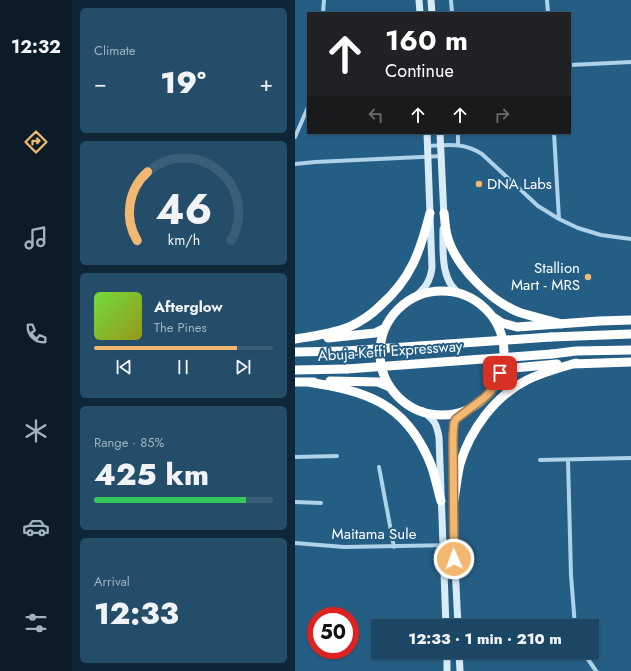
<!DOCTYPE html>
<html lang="en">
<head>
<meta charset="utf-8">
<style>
	:root { --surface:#1b4664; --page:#244d6a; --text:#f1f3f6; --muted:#a0b1bf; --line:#395e78; --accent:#f2b872 }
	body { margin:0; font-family:Jost,sans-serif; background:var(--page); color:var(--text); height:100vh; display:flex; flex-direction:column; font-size:15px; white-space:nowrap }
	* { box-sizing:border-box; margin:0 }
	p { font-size:13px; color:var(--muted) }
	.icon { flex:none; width:22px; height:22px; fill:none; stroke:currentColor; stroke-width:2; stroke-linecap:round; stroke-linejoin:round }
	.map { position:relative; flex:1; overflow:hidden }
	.side { display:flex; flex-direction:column; gap:8px; padding:8px; background:#0f2637; width:223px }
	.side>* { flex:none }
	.top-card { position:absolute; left:12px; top:12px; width:264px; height:122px; border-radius:0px; box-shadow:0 1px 3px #0004,0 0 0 1px var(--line); background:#202124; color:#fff; overflow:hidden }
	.speed { position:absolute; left:12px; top:607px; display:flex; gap:8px; font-size:20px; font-weight:700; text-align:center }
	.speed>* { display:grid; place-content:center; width:52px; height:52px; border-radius:50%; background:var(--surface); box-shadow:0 1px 3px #0004,0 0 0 1px var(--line); line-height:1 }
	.speed .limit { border:6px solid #d22; background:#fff; color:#111 }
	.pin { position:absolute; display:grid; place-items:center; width:34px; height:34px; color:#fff; margin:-17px; border-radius:8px; box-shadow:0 2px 6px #0006 }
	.me { position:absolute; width:44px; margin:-22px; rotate:358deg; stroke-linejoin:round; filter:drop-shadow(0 0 3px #0008) }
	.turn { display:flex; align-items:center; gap:14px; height:84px; padding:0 12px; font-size:18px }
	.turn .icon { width:52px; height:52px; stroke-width:2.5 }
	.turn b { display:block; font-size:28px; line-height:34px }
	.lanes { display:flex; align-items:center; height:38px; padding:0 12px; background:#0003; justify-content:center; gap:20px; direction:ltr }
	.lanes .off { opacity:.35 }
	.big { font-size:30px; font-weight:800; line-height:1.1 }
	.side .tile { flex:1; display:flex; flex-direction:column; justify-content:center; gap:6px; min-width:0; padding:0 14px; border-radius:6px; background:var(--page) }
	.side .dial { align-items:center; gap:0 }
	.dial svg { height:104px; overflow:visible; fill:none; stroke:var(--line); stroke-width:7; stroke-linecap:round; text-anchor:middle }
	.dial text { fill:var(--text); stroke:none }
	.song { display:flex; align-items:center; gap:12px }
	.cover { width:48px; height:48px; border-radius:6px; background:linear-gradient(135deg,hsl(100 70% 55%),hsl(60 70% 35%)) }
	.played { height:4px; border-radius:2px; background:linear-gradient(90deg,var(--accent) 80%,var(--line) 80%) }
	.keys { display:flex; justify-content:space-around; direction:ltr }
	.heat { display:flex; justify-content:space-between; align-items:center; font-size:22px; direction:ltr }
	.charge { height:6px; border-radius:3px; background:linear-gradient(90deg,#34c759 85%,var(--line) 0) }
	.trip { position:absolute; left:76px; top:619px; width:228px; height:40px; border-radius:0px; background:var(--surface); box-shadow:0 1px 3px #0004,0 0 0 1px var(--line); font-weight:800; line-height:40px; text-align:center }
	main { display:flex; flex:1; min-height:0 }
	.tab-bar { display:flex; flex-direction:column; width:72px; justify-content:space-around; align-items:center; background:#0b1c28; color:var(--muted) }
	.tab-bar .icon { width:28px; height:28px }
	.tab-bar .active { color:var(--accent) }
	.tab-bar b { font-size:18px; color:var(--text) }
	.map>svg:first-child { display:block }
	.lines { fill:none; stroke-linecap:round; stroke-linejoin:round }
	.street { stroke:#aed2e8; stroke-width:4 }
	.secondary { stroke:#d8ebf7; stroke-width:7 }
	.highway { stroke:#fff; stroke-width:9 }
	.highway-bridge { stroke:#fff; stroke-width:9 }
	.route-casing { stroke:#9d784a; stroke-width:10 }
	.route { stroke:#f2b872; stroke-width:7 }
	.poi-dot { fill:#f2b872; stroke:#245e85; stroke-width:1.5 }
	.labels { text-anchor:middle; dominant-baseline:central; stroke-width:4; stroke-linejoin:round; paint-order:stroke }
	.poi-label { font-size:15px; fill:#fff; stroke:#245e85; text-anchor:start }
	.street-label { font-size:15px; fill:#fff; stroke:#245e85 }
</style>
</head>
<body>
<main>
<nav class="tab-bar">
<b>12:32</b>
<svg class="icon active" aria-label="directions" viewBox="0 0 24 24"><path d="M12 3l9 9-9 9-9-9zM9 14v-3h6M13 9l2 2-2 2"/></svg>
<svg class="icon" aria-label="music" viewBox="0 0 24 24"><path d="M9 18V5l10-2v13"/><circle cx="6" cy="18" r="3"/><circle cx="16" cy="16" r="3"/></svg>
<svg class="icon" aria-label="phone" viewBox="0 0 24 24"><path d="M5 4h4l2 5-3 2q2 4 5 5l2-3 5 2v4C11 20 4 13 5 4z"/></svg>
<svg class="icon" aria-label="climate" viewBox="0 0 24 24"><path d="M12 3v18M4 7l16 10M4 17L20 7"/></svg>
<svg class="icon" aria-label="car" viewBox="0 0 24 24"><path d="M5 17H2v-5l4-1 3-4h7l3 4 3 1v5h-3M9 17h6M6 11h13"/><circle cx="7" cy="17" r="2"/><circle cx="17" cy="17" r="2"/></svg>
<svg class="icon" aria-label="filters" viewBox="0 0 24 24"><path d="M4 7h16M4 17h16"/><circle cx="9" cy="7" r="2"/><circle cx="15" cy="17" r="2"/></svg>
</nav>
<section class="side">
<div class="tile"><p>Climate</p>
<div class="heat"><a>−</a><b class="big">19°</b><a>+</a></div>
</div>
<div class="tile dial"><svg viewBox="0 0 100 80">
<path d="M14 69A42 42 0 1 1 86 69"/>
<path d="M14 69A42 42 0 0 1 22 16" stroke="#f2b872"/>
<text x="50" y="56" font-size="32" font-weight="700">46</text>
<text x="50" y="72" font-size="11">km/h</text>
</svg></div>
<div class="tile">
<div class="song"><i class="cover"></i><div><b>Afterglow</b><p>The Pines</p></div></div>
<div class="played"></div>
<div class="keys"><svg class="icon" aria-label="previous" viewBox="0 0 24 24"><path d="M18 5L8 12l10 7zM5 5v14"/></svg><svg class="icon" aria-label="pause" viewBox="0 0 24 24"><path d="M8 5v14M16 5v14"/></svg><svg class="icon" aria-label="next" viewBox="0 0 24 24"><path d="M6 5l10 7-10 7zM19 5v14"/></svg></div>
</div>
<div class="tile"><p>Range · 85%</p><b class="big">425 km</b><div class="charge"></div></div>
<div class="tile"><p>Arrival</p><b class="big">12:33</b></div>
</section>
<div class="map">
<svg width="336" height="671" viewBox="0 0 336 671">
	<rect width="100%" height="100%" fill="#245e85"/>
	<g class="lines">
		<path class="street" d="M156,0l1,13
			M252,0l1,13
			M28,13l1,-13
			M275,65l61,-3
			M163,133v11
			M259,133l5,86
			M0,137l13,-30
			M133,146c21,-1 35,-4 54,8l56,52 21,13 19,9 23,7 30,4
			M0,164l20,-2 127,-6
			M0,457l42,-1
			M245,460l91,-2
			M273,460l3,115 4,51
			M84,467l15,80
			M0,502l26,1
			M0,543l49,4 110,-2
			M288,652l13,19"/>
		<path class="secondary" d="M124,0l1,13
			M136,0l1,13
			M145,133l4,84
			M148,229c0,22 -3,54 19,66
			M120,297c10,-9 15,-15 17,-29l-5,-135
			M128,411c11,10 13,10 16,26l7,189
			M159,482c-1,-14 -5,-49 1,-61 2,-5 9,-9 14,-13
			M159,496v49l4,81
			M152,652v19
			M164,652l1,19"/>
		<path class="highway" d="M149,213c1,7 1,15 3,22 8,31 44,67 74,78 13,4 28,7 41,11
			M85 353a62 62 0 1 1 124 0a62 62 0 1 1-124 0Z
			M198,317l9,6 15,4 82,-6 32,-1
			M256,337l80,-3
			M33,338l47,-5 10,-5
			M0,339c19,-3 36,-5 54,-12 11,-5 22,-12 31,-21 31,-27 40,-54 50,-93
			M0,352l51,-1
			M257,354l24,-3 55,-1
			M277,364l59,-2
			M0,370l52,-1
			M205,379l4,-5 10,-6 43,-4
			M35,381l48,1 12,5
			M0,382h19
			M13,382c57,9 96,20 121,78 6,13 8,28 12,41
			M159,500c2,-11 3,-24 6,-36 10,-34 35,-68 67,-84 16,-8 32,-12 49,-17"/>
		<path class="highway-bridge" d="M51,351l205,-14
			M52,369l205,-15"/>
	</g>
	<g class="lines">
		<defs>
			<path id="route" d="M159,559l-1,-121 1,-15 2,-4 28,-21 7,-7 9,-18"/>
		</defs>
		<use href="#route" class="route-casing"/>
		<use href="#route" class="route"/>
	</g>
	<g class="poi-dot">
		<circle cx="184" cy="184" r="4"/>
		<circle cx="293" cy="277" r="4"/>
	</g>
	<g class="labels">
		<g class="poi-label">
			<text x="192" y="184">DNA Labs</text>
			<text x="285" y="268" text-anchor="end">Stallion<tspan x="285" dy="17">Mart - MRS</tspan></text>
		</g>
		<g class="street-label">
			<text transform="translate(95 351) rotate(-4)">Abuja-Keffi Expressway</text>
			<text x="79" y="534">Maitama Sule</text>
		</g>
	</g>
</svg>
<div class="speed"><div class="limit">50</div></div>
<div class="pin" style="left:205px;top:373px;background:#d93025"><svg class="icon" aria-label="arrive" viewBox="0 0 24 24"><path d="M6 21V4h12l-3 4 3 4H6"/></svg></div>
<svg class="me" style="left:159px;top:559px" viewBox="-20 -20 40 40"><circle r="17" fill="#f2b872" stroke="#fff" stroke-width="3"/><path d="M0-11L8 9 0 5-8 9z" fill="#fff"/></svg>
<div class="trip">12:33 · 1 min · 210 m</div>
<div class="top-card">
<div class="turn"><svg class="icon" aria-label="ahead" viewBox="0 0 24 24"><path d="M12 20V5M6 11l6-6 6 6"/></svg><div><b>160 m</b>Continue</div></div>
<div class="lanes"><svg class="icon off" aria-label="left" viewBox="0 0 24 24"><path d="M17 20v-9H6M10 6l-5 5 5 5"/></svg><svg class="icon" aria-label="ahead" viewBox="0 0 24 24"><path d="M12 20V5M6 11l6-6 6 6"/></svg><svg class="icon" aria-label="ahead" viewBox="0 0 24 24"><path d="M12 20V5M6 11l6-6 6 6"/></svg><svg class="icon off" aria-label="right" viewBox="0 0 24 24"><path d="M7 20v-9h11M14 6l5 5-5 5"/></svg></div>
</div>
</div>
</main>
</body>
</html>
